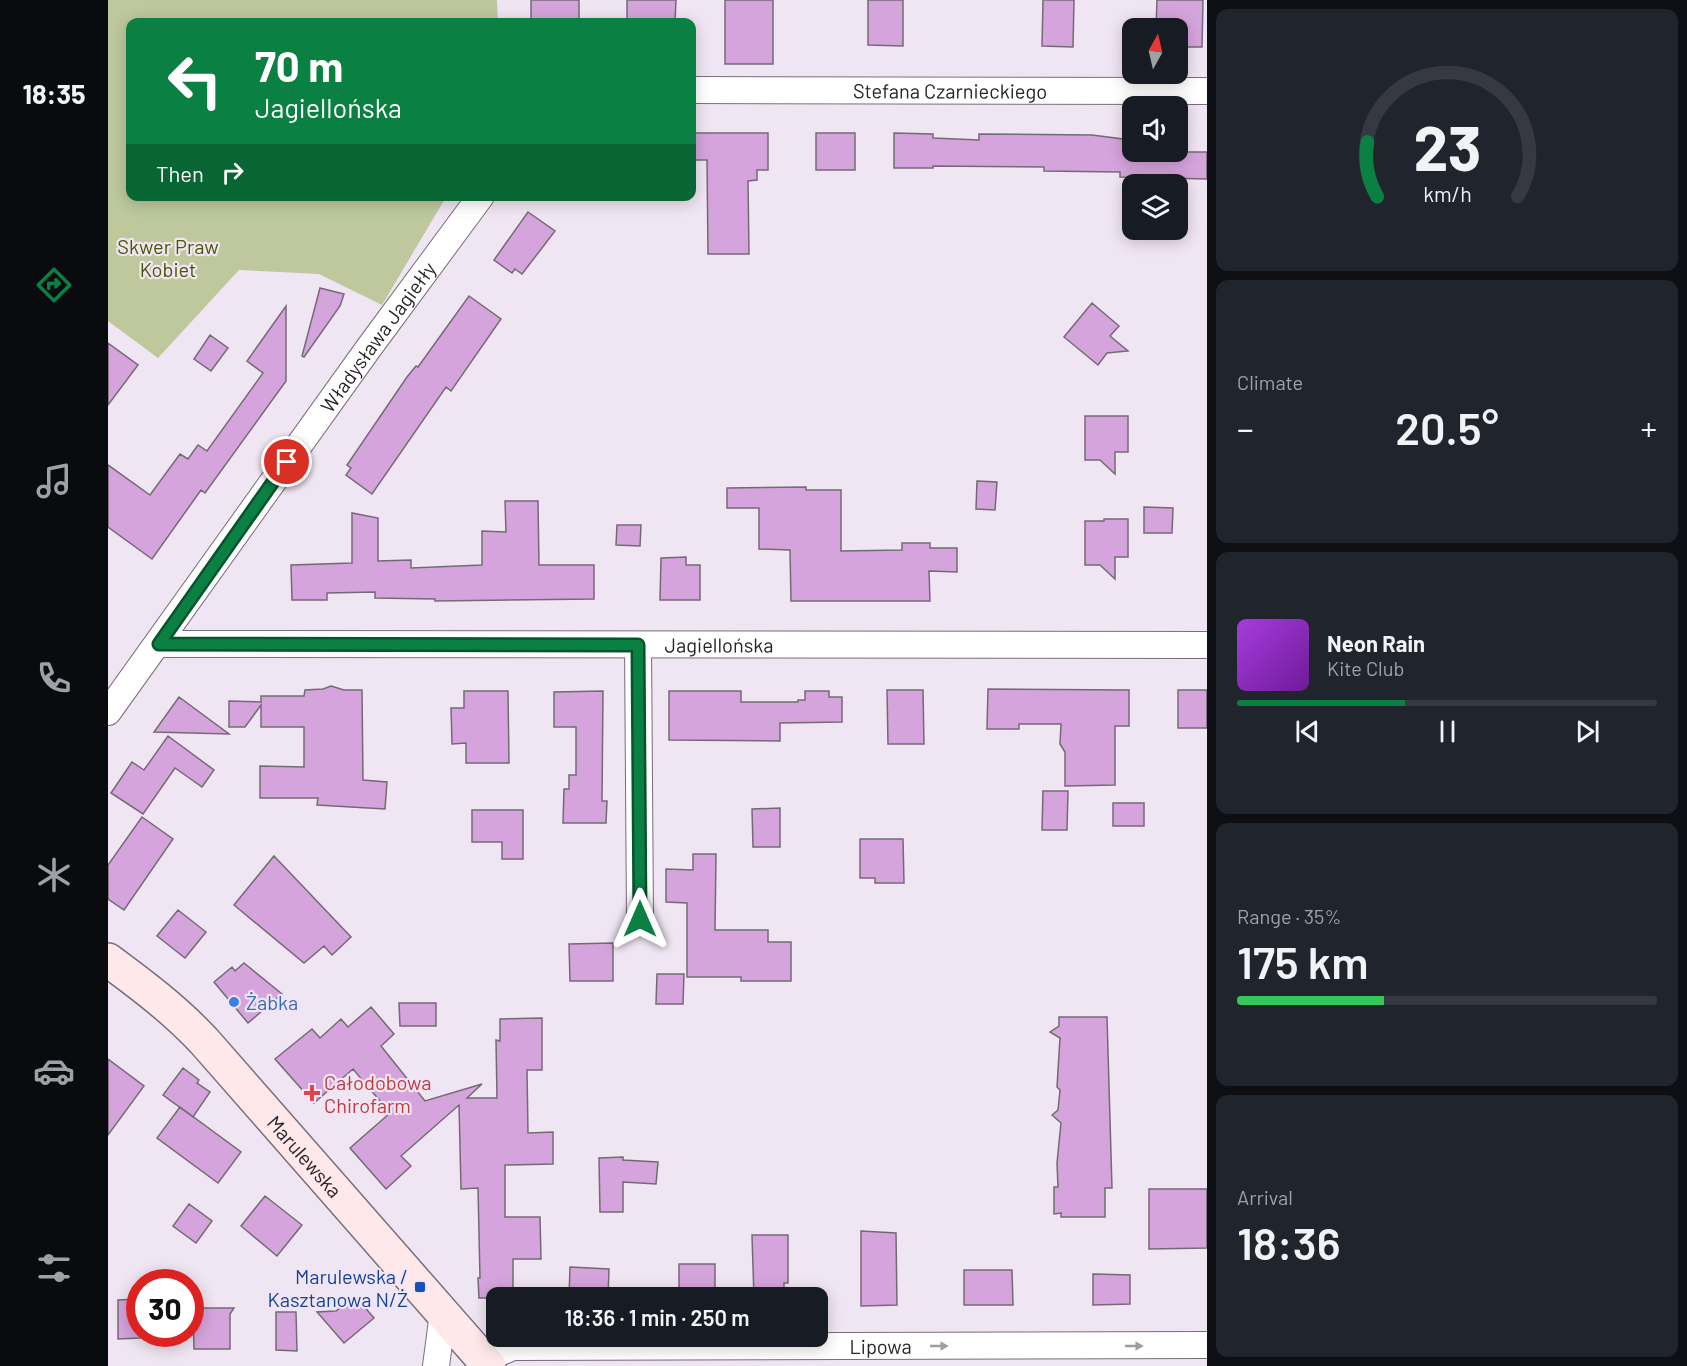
<!DOCTYPE html>
<html lang="en">
<head>
<meta charset="utf-8">
<style>
	:root { --surface:#171b24; --page:#20242c; --text:#f1f3f6; --muted:#9ea1a6; --line:#363941; --accent:#0b8043 }
	body { margin:0; font-family:Barlow,sans-serif; background:var(--page); color:var(--text); height:100vh; display:flex; flex-direction:column; font-size:22px; white-space:nowrap }
	* { box-sizing:border-box; margin:0 }
	p { font-size:20px; color:var(--muted) }
	.icon { flex:none; width:33px; height:33px; fill:none; stroke:currentColor; stroke-width:2; stroke-linecap:round; stroke-linejoin:round }
	.map { position:relative; flex:1; overflow:hidden }
	.drawer { display:flex; flex-direction:column; gap:9px; padding:9px; background:#0d0f14; width:480px }
	.drawer>* { flex:none }
	.guide { position:absolute; left:18px; top:18px; width:570px; height:183px; border-radius:12px; box-shadow:0 3px 15px #0003; background:#0b8043; color:#fff; overflow:hidden }
	.needle { width:39px; rotate:8deg }
	.fabs { position:absolute; left:1014px; top:18px; display:grid; gap:12px }
	.fabs a { display:grid; place-items:center; width:66px; height:66px; border-radius:12px; background:var(--surface); box-shadow:0 3px 15px #0003; font-size:30px }
	.speed { position:absolute; left:18px; top:1269px; display:flex; gap:12px; font-size:30px; font-weight:700; text-align:center }
	.speed>* { display:grid; place-content:center; width:78px; height:78px; border-radius:50%; background:var(--surface); box-shadow:0 3px 15px #0003; line-height:1 }
	.speed .limit { border:9px solid #d22; background:#fff; color:#111 }
	.pin { position:absolute; display:grid; place-items:center; width:51px; height:51px; color:#fff; margin:-26px; border:3px solid #fff; border-radius:50%; box-shadow:0 2px 6px #0007 }
	.me { position:absolute; width:66px; margin:-33px; rotate:0deg; stroke-linejoin:round; filter:drop-shadow(0 0 4px #0008) }
	.turn { display:flex; align-items:center; gap:21px; height:126px; padding:0 30px; font-size:27px }
	.turn .icon { width:78px; height:78px; stroke-width:2.5 }
	.turn b { display:block; font-size:42px; line-height:51px }
	.then { display:flex; align-items:center; height:57px; padding:0 30px; background:#0003; gap:12px; font-size:22px }
	.big { font-size:45px; font-weight:600; line-height:1.1 }
	.drawer .card { flex:1; display:flex; flex-direction:column; justify-content:center; gap:9px; min-width:0; padding:0 21px; border-radius:12px; background:var(--page) }
	.drawer .dial { align-items:center; gap:0 }
	.dial svg { height:156px; overflow:visible; fill:none; stroke:var(--line); stroke-width:7; stroke-linecap:round; text-anchor:middle }
	.dial text { fill:var(--text); stroke:none }
	.song { display:flex; align-items:center; gap:18px }
	.cover { width:72px; height:72px; border-radius:9px; background:linear-gradient(135deg,hsl(280 70% 55%),hsl(280 70% 35%)) }
	.played { height:6px; border-radius:3px; background:linear-gradient(90deg,var(--accent) 40%,var(--line) 40%) }
	.keys { display:flex; justify-content:space-around; direction:ltr }
	.heat { display:flex; justify-content:space-between; align-items:center; font-size:33px; direction:ltr }
	.charge { height:9px; border-radius:4px; background:linear-gradient(90deg,#34c759 35%,var(--line) 0) }
	.trip { position:absolute; left:378px; top:1287px; width:342px; height:60px; border-radius:12px; background:var(--surface); box-shadow:0 3px 15px #0003; font-weight:600; line-height:60px; text-align:center }
	main { display:flex; flex:1; min-height:0 }
	.tabs { display:flex; flex-direction:column; width:108px; justify-content:space-around; align-items:center; background:#090b0e; color:var(--muted) }
	.tabs .icon { width:42px; height:42px }
	.tabs .active { color:var(--accent) }
	.tabs b { font-size:27px; color:var(--text) }
	.map>svg:first-child { display:block }
	.green { fill:#bec89c }
	.building { fill:#d5a4dc; stroke:#746a75; stroke-width:1.5 }
	.lines { fill:none; stroke-linecap:round; stroke-linejoin:round }
	.street-casing { stroke:#786e79; stroke-width:28 }
	.secondary-casing { stroke:#786e79; stroke-width:36 }
	.street { stroke:#fff; stroke-width:26 }
	.secondary { stroke:#ffe8e9; stroke-width:33 }
	.oneway { fill:#9e9c9e }
	.route-casing { stroke:#07532c; stroke-width:15 }
	.route { stroke:#0b8043; stroke-width:10 }
	.shop-dot { fill:#3f7fe0; stroke:#f0e5f2; stroke-width:2 }
	.health-dot { fill:#e0444e; stroke:#f0e5f2; stroke-width:2 }
	.transit-dot { fill:#1a4fb4; stroke:#f0e5f2; stroke-width:2 }
	.labels { text-anchor:middle; dominant-baseline:central; stroke-width:4.5; stroke-linejoin:round; paint-order:stroke }
	.street-label { font-size:20px; fill:#272328; stroke:#f0e5f2 }
	.park-label { font-size:20px; fill:#4a5500; stroke:#f0e5f2 }
	.shop-label { font-size:20px; fill:#366cbe; stroke:#f0e5f2; text-anchor:start }
	.health-label { font-size:20px; fill:#be3a42; stroke:#f0e5f2; text-anchor:start }
	.transit-label { font-size:20px; fill:#164399; stroke:#f0e5f2; text-anchor:end }
</style>
</head>
<body>
<main>
<nav class="tabs">
<b>18:35</b>
<svg class="icon active" aria-label="directions" viewBox="0 0 24 24"><path d="M12 3l9 9-9 9-9-9zM9 14v-3h6M13 9l2 2-2 2"/></svg>
<svg class="icon" aria-label="music" viewBox="0 0 24 24"><path d="M9 18V5l10-2v13"/><circle cx="6" cy="18" r="3"/><circle cx="16" cy="16" r="3"/></svg>
<svg class="icon" aria-label="phone" viewBox="0 0 24 24"><path d="M5 4h4l2 5-3 2q2 4 5 5l2-3 5 2v4C11 20 4 13 5 4z"/></svg>
<svg class="icon" aria-label="climate" viewBox="0 0 24 24"><path d="M12 3v18M4 7l16 10M4 17L20 7"/></svg>
<svg class="icon" aria-label="car" viewBox="0 0 24 24"><path d="M5 17H2v-5l4-1 3-4h7l3 4 3 1v5h-3M9 17h6M6 11h13"/><circle cx="7" cy="17" r="2"/><circle cx="17" cy="17" r="2"/></svg>
<svg class="icon" aria-label="filters" viewBox="0 0 24 24"><path d="M4 7h16M4 17h16"/><circle cx="9" cy="7" r="2"/><circle cx="15" cy="17" r="2"/></svg>
</nav>
<div class="map">
<svg width="1099" height="1366" viewBox="0 0 1099 1366">
	<rect width="100%" height="100%" fill="#f0e5f2"/>
	<path class="green" d="M0,0h389l1,22h-368v174l316,1 -64,108 -63,-31 -80,-4 -81,88 -50,-37z"/>
	<path class="building" d="M423,0h48v22h-48z
		M519,0h49l-1,22h-48z
		M617,0h48v64h-48z
		M760,0h35v46l-35,-1z
		M935,0h31l-1,47 -31,-1z
		M1049,0h46l-1,47h-24v-19h-22z
		M584,133h76v37h-11v10l-9,1 1,73h-41l-1,-94h-15z
		M708,133h39v37h-39z
		M786,133l39,1v4l46,2v-6l113,1 31,4v5h9v8h75v27l-87,-2v-5l-76,-1v-4l-111,-1v2h-39z
		M420,212l27,19 -33,43 -7,-5 -3,4 -18,-13z
		M212,288l24,6 -4,12 -36,51 -2,-1z
		M361,296l32,23 -50,72 -5,-4 -74,107 -26,-19 5,-7 -4,-3 60,-88 9,-11 2,1z
		M984,303l27,23 -9,10 18,15 -21,2 -9,12 -34,-28z
		M178,306v75l-81,112 -4,-3 -49,69 -44,-32v-62l42,30 30,-41 8,5 10,-14 9,6 56,-78 -16,-12z
		M102,335l18,13 -17,23 -17,-12z
		M0,343l30,22 -30,40z
		M977,416h43v36h-13v22l-15,-14h-15z
		M869,481l20,1 -2,28 -19,-1z
		M698,487v3h35v61l61,-1v-7h28v5h27v24l-28,-1 1,30h-139l-1,-51 -31,-1v-41h-32v-20z
		M397,501h33l1,64h55v34l-159,2v-2l-60,-1v-6l-48,1v7h-35l-1,-35 61,-2v-50l26,5v43l33,-1v8l71,-3v-34l24,1z
		M1036,507l29,1 -1,25h-28z
		M996,519h24v38h-13v22l-15,-14h-15v-44h19z
		M509,525h24l-1,21 -24,-1z
		M578,557v8h14v35h-40l1,-42z
		M223,686l13,4h18l1,90 24,2 -2,27 -68,-4 1,-7h-58v-32l44,1v-40h-43v-22l-16,22h-16v-26l32,1v-6h43l1,-6 18,-1z
		M880,689l141,1v36h-14v59l-50,1v-34l-5,-8 1,-20h-42v5h-32z
		M779,690h36l1,54h-36z
		M1070,690h29v38h-29z
		M356,691h44l1,72h-43v-20l-14,1 -1,-36h13z
		M495,691l-1,110h5l-1,22h-43l1,-34h5v-14h7v-48h-22v-35z
		M561,691h72v11h57v-2h7v-9h24v6h13v25l-62,1v18l-111,-1z
		M71,697l50,37 -75,-2z
		M60,736l46,34 -12,17 -27,-19 -32,46 -32,-21 21,-31 12,8z
		M935,791h25l-1,39h-25z
		M1005,803h31v23h-31z
		M672,808v39h-27l-1,-38z
		M364,810h51v49h-21v-17h-30z
		M34,817l31,22 -49,71 -16,-11v-34z
		M752,839h43l1,44h-29v-5h-15z
		M585,854h23l-1,76h53v12h23v39h-50v-4h-54v-74l-21,-1v-33l27,1z
		M166,856l77,81 -19,18 -8,-9 -20,17 -70,-58z
		M70,910l28,22 -21,26 -28,-22z
		M505,943v38h-43l-1,-37z
		M136,963l38,31 -34,29 -34,-41 18,-15 3,4z
		M549,974h27l-1,30h-27z
		M291,1003h37v23h-36z
		M263,1007l23,27 -13,12 44,55 57,-17 -15,14h30l-1,-58 4,1v-22l42,-1v52h-15l1,63 25,-1v32l-48,1v52h35l1,42h-28v39h-34l-1,-20h2l-2,-90 -17,1 -2,-84 -58,51 10,10 -25,23 -36,-41 40,-35 -37,-44 -39,34 -39,-44 37,-30 8,9 21,-19 7,8z
		M951,1017h48l5,171h-7v29h-44v-4l-7,1v-27h4l-1,-24 4,-40 -9,-8 6,-5 2,-20 -3,-3 3,-49 -10,-6 9,-6z
		M0,1059l36,27 -36,49z
		M75,1068l16,12 -2,3 13,9 -17,25 -30,-22z
		M72,1107l61,45 -23,31 -61,-45z
		M515,1157v3l35,2 -2,22 -33,-2v30h-23l-1,-54z
		M1041,1189h58v59l-58,1z
		M157,1196l37,29 -25,31 -36,-30z
		M81,1204l23,17 -16,22 -23,-17z
		M753,1231l35,2 1,72 -36,1z
		M644,1235h36v48h-4v15h-30z
		M571,1264h36v33l-36,1z
		M462,1267l39,2 -1,29h-39z
		M856,1270h48l1,35h-49z
		M985,1274l37,1v29l-37,1z
		M247,1296l19,22 -30,25 -27,-31 19,-1z
		M32,1299v39l-22,1v-39z
		M85,1308h41l-4,6v35h-36z
		M168,1312h20l1,39 -21,-1z"/>
	<g class="lines">
		<defs>
			<g id="street">
				<path id="s1" d="M584,90l515,1"/>
				<path id="s2" d="M51,644l1048,1"/>
				<path d="M530,645l2,274"/>
				<path id="s3" d="M0,712l260,-363 113,-153"/>
				<path id="s4" d="M376,1359l29,-12 694,-2"/>
				<path d="M328,1366l7,-53"/>
			</g>
			<g id="secondary">
				<path id="s5" d="M0,960c34,25 67,50 96,81l285,325"/>
			</g>
		</defs>
		<use href="#street" class="street-casing"/>
		<use href="#secondary" class="secondary-casing"/>
		<use href="#street" class="street"/>
		<use href="#secondary" class="secondary"/>
	</g>
	<defs><path id="oneway-solid" d="M-6-.8H1V-3.2L6.5 0L1 3.2V.8H-6Z" transform="scale(1.5)"/></defs>
	<g class="oneway">
		<use href="#oneway-solid" transform="translate(831 1346)"/>
		<use href="#oneway-solid" transform="translate(1026 1346)"/>
	</g>
	<g class="lines">
		<defs>
			<path id="route" d="M179,462l-128,182 479,1 2,274"/>
		</defs>
		<use href="#route" class="route-casing"/>
		<use href="#route" class="route"/>
	</g>
	<circle class="shop-dot" cx="126" cy="1002" r="6"/>
	<path class="health-dot" d="M201 1084h6v6h6v6h-6v6h-6v-6h-6v-6h6z"/>
	<rect class="transit-dot" x="306" y="1281" width="12" height="12" rx="3"/>
	<g class="labels">
		<g class="street-label">
			<text stroke="none"><textPath href="#s1" startOffset="258">Stefana Czarnieckiego</textPath></text>
			<text stroke="none"><textPath href="#s3" startOffset="462">Władysława Jagiełły</textPath></text>
			<text stroke="none"><textPath href="#s2" startOffset="560">Jagiellońska</textPath></text>
			<text stroke="none"><textPath href="#s5" startOffset="279">Marulewska</textPath></text>
			<text stroke="none"><textPath href="#s4" startOffset="399">Lipowa</textPath></text>
		</g>
		<g class="park-label">
			<text x="60" y="246">Skwer Praw<tspan x="60" dy="23">Kobiet</tspan></text>
		</g>
		<g class="shop-label">
			<text x="138" y="1002">Żabka</text>
		</g>
		<g class="health-label">
			<text x="216" y="1082">Całodobowa<tspan x="216" dy="23">Chirofarm</tspan></text>
		</g>
		<g class="transit-label">
			<text x="300" y="1276">Marulewska /<tspan x="300" dy="23">Kasztanowa N/Ż</tspan></text>
		</g>
	</g>
</svg>
<div class="fabs">
<a><svg class="needle" viewBox="-14 -14 28 28"><path d="M0-13l5 13h-10z" fill="#e53935"/><path d="M0 13l5-13h-10z" fill="#9ea1a6"/></svg></a>
<a><svg class="icon" aria-label="sound" viewBox="0 0 24 24"><path d="M4 9h4l5-4v14l-5-4H4zM17 9q2 3 0 6"/></svg></a>
<a><svg class="icon" aria-label="layers" viewBox="0 0 24 24"><path d="M12 4l9 5-9 5-9-5zM3 14l9 5 9-5"/></svg></a>
</div>
<div class="speed"><div class="limit">30</div></div>
<div class="pin" style="left:179px;top:462px;background:#d93025"><svg class="icon" aria-label="arrive" viewBox="0 0 24 24"><path d="M6 21V4h12l-3 4 3 4H6"/></svg></div>
<svg class="me" style="left:532px;top:919px" viewBox="-20 -20 40 40"><path d="M0-17L14 15 0 8-14 15z" fill="#0b8043" stroke="#fff" stroke-width="4"/></svg>
<div class="trip">18:36 · 1 min · 250 m</div>
<div class="guide">
<div class="turn"><svg class="icon" aria-label="left" viewBox="0 0 24 24"><path d="M17 20v-9H6M10 6l-5 5 5 5"/></svg><div><b>70 m</b>Jagiellońska</div></div>
<div class="then">Then<svg class="icon" aria-label="right" viewBox="0 0 24 24"><path d="M7 20v-9h11M14 6l5 5-5 5"/></svg></div>
</div>
</div>
<section class="drawer">
<div class="card dial"><svg viewBox="0 0 100 80">
<path d="M14 69A42 42 0 1 1 86 69"/>
<path d="M14 69A42 42 0 0 1 9 41" stroke="#0b8043"/>
<text x="50" y="56" font-size="32" font-weight="700">23</text>
<text x="50" y="72" font-size="11">km/h</text>
</svg></div>
<div class="card"><p>Climate</p>
<div class="heat"><a>−</a><b class="big">20.5°</b><a>+</a></div>
</div>
<div class="card">
<div class="song"><i class="cover"></i><div><b>Neon Rain</b><p>Kite Club</p></div></div>
<div class="played"></div>
<div class="keys"><svg class="icon" aria-label="previous" viewBox="0 0 24 24"><path d="M18 5L8 12l10 7zM5 5v14"/></svg><svg class="icon" aria-label="pause" viewBox="0 0 24 24"><path d="M8 5v14M16 5v14"/></svg><svg class="icon" aria-label="next" viewBox="0 0 24 24"><path d="M6 5l10 7-10 7zM19 5v14"/></svg></div>
</div>
<div class="card"><p>Range · 35%</p><b class="big">175 km</b><div class="charge"></div></div>
<div class="card"><p>Arrival</p><b class="big">18:36</b></div>
</section>
</main>
</body>
</html>
